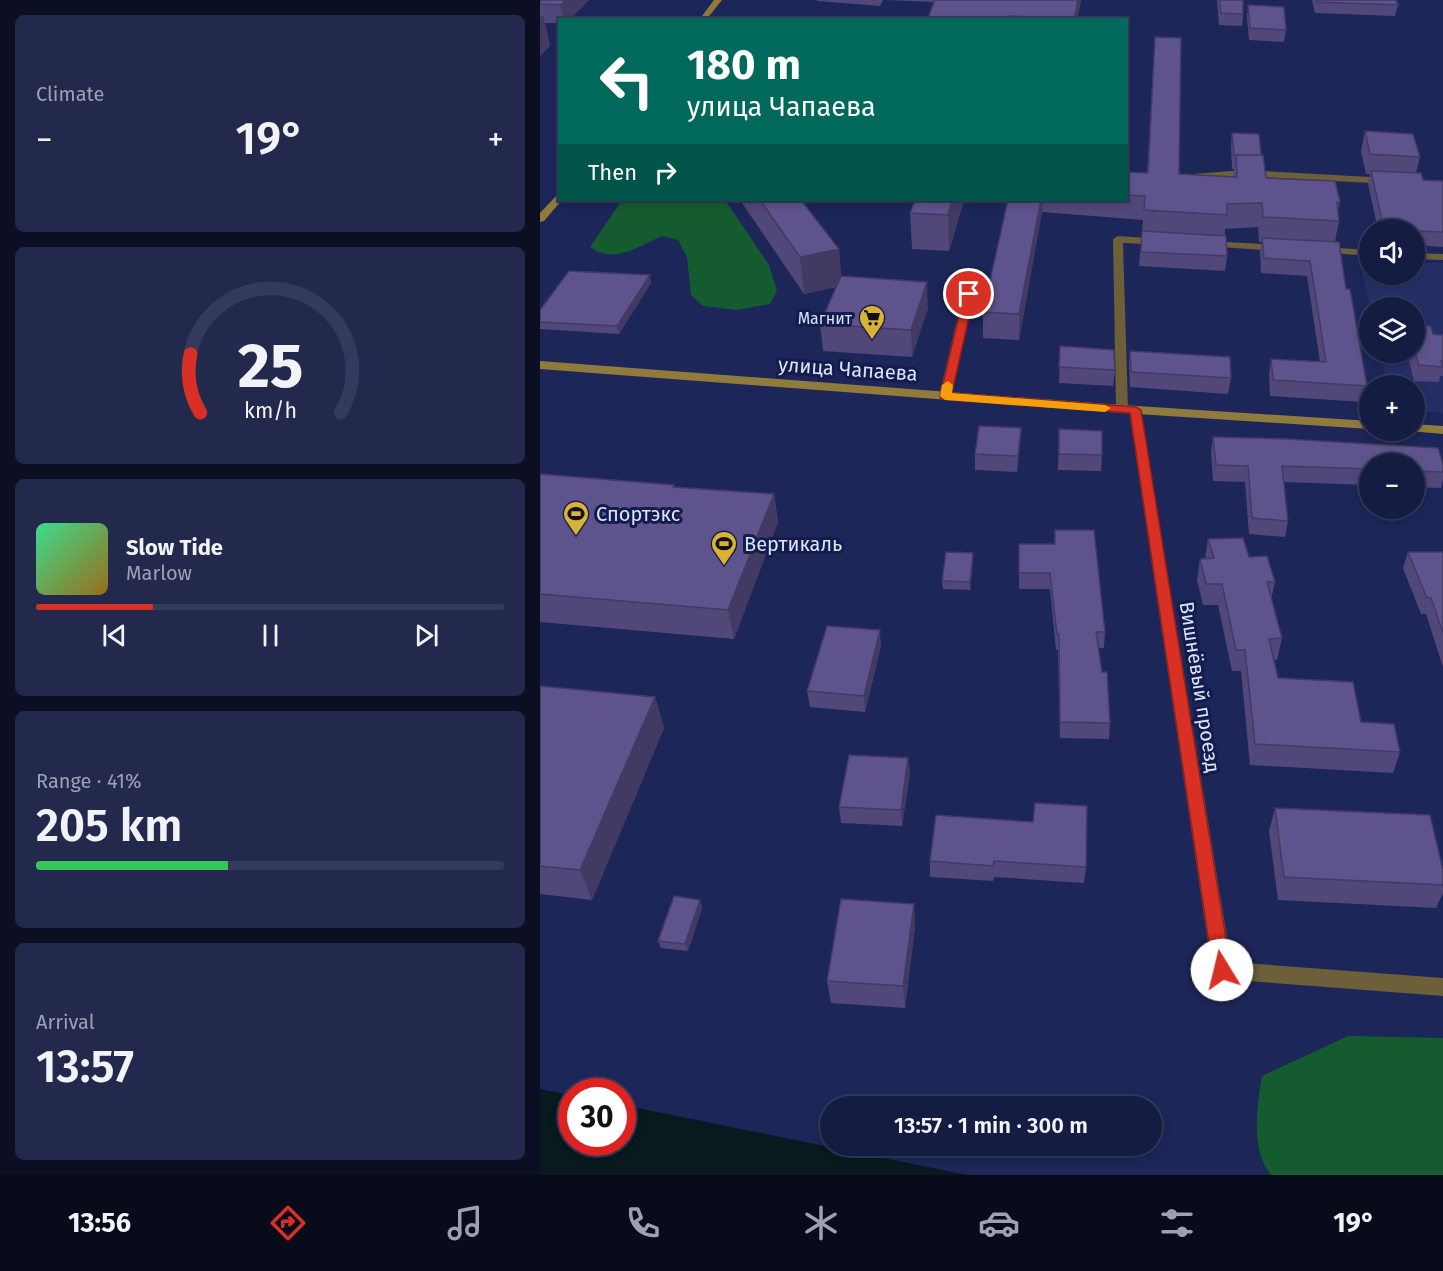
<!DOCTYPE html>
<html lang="en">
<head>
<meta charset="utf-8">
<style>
	:root { --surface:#151c42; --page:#22294d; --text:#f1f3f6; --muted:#9da1b2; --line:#343a5b; --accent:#d93025 }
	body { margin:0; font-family:"Fira Sans",sans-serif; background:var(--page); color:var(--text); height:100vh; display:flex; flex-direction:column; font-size:22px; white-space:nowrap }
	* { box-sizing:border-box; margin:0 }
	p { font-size:20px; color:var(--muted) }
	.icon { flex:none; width:33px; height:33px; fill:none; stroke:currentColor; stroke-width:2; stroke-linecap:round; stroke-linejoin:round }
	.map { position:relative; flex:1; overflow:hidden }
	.details { display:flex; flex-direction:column; gap:15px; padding:15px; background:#0c0f24; width:540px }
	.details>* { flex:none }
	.banner { position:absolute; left:18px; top:18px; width:570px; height:183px; border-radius:0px; box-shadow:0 3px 9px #0003,0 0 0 2px var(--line); background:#00695c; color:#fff; overflow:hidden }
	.fabs { position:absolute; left:819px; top:219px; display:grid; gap:12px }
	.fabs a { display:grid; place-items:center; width:66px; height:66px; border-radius:50%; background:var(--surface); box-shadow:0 3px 9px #0003,0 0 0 2px var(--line); font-size:30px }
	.speed { position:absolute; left:18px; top:1078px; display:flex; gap:12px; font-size:30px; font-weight:700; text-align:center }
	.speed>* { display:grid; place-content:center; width:78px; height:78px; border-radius:50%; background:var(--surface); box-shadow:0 3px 9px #0003,0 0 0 2px var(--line); line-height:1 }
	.speed .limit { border:9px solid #d22; background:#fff; color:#111 }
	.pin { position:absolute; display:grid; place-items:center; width:51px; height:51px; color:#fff; margin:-26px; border:3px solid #fff; border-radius:50%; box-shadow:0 2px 6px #0007 }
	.me { position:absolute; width:66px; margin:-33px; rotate:351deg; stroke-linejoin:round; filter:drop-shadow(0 0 4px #0008) }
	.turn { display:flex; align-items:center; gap:21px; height:126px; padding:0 30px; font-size:27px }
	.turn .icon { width:78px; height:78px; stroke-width:2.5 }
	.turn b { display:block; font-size:42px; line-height:51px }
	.then { display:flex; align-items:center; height:57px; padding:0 30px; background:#0003; gap:12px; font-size:22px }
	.big { font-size:45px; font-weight:600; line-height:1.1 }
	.details .card { flex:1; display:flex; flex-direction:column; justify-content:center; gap:9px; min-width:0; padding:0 21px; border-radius:9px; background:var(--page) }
	.details .dial { align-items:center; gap:0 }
	.dial svg { height:156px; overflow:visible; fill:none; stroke:var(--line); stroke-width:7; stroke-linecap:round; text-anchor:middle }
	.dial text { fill:var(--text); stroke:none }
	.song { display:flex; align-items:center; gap:18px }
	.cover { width:72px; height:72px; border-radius:9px; background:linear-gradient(135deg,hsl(150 70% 55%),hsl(40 70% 35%)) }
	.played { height:6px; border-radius:3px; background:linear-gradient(90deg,var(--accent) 25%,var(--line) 25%) }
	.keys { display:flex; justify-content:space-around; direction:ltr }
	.heat { display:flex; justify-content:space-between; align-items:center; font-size:33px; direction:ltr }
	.charge { height:9px; border-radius:4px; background:linear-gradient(90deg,#34c759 41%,var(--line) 0) }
	.trip { position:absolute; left:280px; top:1096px; width:342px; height:60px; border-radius:30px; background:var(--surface); box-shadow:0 3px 9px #0003,0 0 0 2px var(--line); font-weight:600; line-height:60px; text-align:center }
	.tabs { display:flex; height:96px; justify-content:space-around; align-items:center; background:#080b1a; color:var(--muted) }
	.tabs .icon { width:42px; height:42px }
	.tabs .current { color:var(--accent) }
	.tabs b { font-size:27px; color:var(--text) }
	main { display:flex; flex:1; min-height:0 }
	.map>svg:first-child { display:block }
	.built { fill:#242f67 }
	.green { fill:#145c2f }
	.water { fill:#081a1e }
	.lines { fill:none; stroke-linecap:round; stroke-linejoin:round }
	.street { fill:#6c5f39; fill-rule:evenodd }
	.secondary { fill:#907b3c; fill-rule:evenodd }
	.wall { fill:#514778 }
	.shaded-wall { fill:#423a62 }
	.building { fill:#5e538c; stroke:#423a62; stroke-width:1.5 }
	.route { fill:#d93025; stroke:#8d1f18; stroke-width:1.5 }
	.slow { fill:#f59e0b }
	.labels { text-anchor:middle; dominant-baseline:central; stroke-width:6; stroke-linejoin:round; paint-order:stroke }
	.far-poi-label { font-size:16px; fill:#dbe4fd; stroke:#141c4d; text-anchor:end }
	.street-label { font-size:20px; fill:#dbe4fd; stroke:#141c4d }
	.poi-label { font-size:20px; fill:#dbe4fd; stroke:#141c4d; text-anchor:start }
</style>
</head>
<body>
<main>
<section class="details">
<div class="card"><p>Climate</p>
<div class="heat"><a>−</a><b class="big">19°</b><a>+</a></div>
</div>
<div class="card dial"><svg viewBox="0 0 100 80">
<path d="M14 69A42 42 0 1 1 86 69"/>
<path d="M14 69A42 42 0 0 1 9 39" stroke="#d93025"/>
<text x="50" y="56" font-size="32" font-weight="700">25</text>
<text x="50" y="72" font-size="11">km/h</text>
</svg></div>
<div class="card">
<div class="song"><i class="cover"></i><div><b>Slow Tide</b><p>Marlow</p></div></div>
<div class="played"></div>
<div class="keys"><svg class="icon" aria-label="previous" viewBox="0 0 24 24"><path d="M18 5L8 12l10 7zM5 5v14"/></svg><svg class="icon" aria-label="pause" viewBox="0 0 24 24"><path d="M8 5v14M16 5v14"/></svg><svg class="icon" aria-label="next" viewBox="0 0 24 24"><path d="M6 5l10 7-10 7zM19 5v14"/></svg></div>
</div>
<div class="card"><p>Range · 41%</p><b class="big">205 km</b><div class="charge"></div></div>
<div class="card"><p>Arrival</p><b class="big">13:57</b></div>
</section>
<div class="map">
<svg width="903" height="1175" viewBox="0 0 903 1175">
	<rect width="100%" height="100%" fill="#1c2658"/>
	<path class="built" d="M819,259l10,1 1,14h44l1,-12 28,1v150l-28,-2 -1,-25 -26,-1 -8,-32 34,-1v-44l-44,-1z"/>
	<path class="green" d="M82,200h103l44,65 8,26 -7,13 -34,6 -33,-4 -12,-11 -4,-38 -9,-17 -16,-4c-23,10 -48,29 -72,11z
		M808,1036l95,2v137h-172c-21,-26 -14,-69 -9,-99z"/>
	<path class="water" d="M0,1089l31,6 1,48h50l1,-38 344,70h-427z"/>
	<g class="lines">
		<path class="street" d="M704,170l145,8 5,3 -5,3 -145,-8 -52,4 -5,-3 5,-3z
			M578,236l42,3 5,3 -5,3 -37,-2 5,166 -6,4 -6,-4 -3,-170z
			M668,241l72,4 5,3 -5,3 -76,-5 -1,-2z
			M782,247l48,3v6l-52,-4v-4z
			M874,253l29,1v6l-29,-1z
			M429,291l6,3 -24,102 -6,4 -6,-4 24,-102z
			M595,406l6,4 90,552 212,16v18l-221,-17 -7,-3 -3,-6 -83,-560z"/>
		<path class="secondary" d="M174,0h8l-16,20h-7z
			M20,192v8h2l-18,21 -4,1v-9z
			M0,361l582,44 248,16v8l-248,-16 -582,-44z
			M874,424l29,2v8l-34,-3 5,-1z"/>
	</g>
	<path class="wall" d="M0,0h49l-20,20h-9v3h-15l5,23 -10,10z
		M277,0h264l-4,20h-150l7,-18 -51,-2 -3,6 -63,-5z
		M677,0h26v14l-1,12 -23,-1z
		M772,0h84l2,5 -3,11 -80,-3z
		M708,5l38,25 -2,12 -35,-2 -2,-23z
		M615,37l24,137 54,3 1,-8h-2l-1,-23 1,-13 29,22 5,23 74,24 -2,9 1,10 -4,21 32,144 -4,16 -93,-6 -1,-22 2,-15 49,3 -13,-86 -46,-3 -1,-21 2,-10h-3l-1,-15 -33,2v7l2,20 -2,15 -86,-5 4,-46 -101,-8 -23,128 -36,-2v-26l25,-112h118v-28l21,1z
		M825,131l55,26 -4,16 7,7 20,1v66l-29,-2v-15h-36l-10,-46 2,-10h-4l-5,-23z
		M200,200h61l38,49 2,27 87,32 -16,49 -89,-6 -3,-27 16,-37 -32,7z
		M424,200l-15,51 -37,-2 -2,-36z
		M111,283l-32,51 -79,-5v-19z
		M874,325l19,9 10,1v41h-3l-1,6 -25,-1 -7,-29h7z
		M520,346l55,24 -2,16 -54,-3z
		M590,351l101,27 -3,16 -98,-7 -1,-21z
		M481,428l-1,16 -3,28 -42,-2v-16z
		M519,429l43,26 -1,16 -43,-1z
		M673,437l230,27v16l-2,8 -27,-1v-23h-44v21l-86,-3 4,39 -3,16 -36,-3 -4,-52 -32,-1 -2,-29z
		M0,474l134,11v2l100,7 4,28 -44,117 -194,-17z
		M515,530l50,102 -1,16h-6l12,75 -1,16 -49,-1 -2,-88h-2l-6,-61h-31v-45h35z
		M668,539l41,18 26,25 -4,18 11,38 -5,22h-3l4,18 83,44 39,30 -7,21 -143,-8 -9,-94h-9l-14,-66h-15l-6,-25 3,-21h5z
		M868,552h35v115l-17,-53h-5l-18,-46z
		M433,553v8l-3,29 -27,-1 -1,-8z
		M341,646l-16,66 -55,-5 -3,-16z
		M0,686l115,11 9,31 -72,172 -52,-6z
		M368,758l2,16 -8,52 -61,-3 -2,-16z
		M735,808l168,62v23l-7,15 -158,-8 -9,-69z
		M396,815l150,52 -2,16 -90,-6 -1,4 -63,-4v-16z
		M160,900l2,8 -14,43 -27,-3 -3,-7z
		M374,904l1,23 -10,81 -74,-5 -4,-22z"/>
	<path class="shaded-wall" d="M26,0h23l-20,20h-5l-4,-15z
		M538,0h3l-4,20h-3z
		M3,15l7,31 -10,10v-38z
		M412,200h12l-15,51 -1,-36z
		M501,200h2l-1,12 -23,128v-26z
		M299,249l3,37 -38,8 -4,-37z
		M110,275l1,8 -32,51 -2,-8z
		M387,282l1,26 -16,49 -1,-27z
		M481,428l-1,16 -3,28 1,-16z
		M234,494l4,28 -44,117 -6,-29z
		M433,553v8l-3,29v-8z
		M340,630l1,16 -16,66 -1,-16z
		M115,697l9,31 -72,172 -12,-30z
		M368,758l2,16 -8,52 -1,-16z
		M160,900l2,8 -14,43 -3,-7z
		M374,904l1,23 -10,81 -2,-22z"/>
	<path class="building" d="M0,0h26l-6,5 -20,-1z
		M395,0h143l-4,20h-24v-2l-41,-2 -1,4h-81z
		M680,0h23v14l-22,-1z
		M777,0h79l2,5 -81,-3z
		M708,5l36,2 2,23 -36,-2z
		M615,37l26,1 -2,136 58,3 -1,-22h27l3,23 69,3 5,21h-3l2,19 -76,-4 -1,-14 -35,1v11l-83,-5 1,-14 -19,-1v-23l22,1z
		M825,131l48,3 7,23 -50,-3z
		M692,133l27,1 2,21h-27z
		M831,171l50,2 2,7 20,1v51l-29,-1v-1l-30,-1z
		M220,200h41l38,49 -39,8z
		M375,200h37l-4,15 -38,-2z
		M468,200h33l-22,114 -36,-2z
		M602,231l84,5 1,20 -86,-4z
		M722,238l77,4 7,47h4l17,97 -94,-6 -2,-21 55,3 -16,-101 -46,-3z
		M29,271l81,4 -33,51 -77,-4v-12z
		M301,276l86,6 -16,48 -91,-6z
		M874,325l17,1 2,8 10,1v26h-2l2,6 -24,-2 -5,-15z
		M520,346l54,4 1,20 -56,-3z
		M590,351l100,6 1,21 -100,-6z
		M439,426l42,2 -3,28 -43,-2z
		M519,429l43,2v24l-43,-1z
		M673,437l74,2 151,9 5,16v8l-29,-1v-7h-44v5l-88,-3 6,55 -36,-3 -4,-52 -32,-1z
		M0,474l134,11 -1,2 101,7 -46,116 -188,-16z
		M515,530h39l11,102h-9l6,40h5l3,51 -50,-1 -1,-88h-2l-7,-61h-31v-29h36z
		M703,538l6,19 18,-1 8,26h-8l15,56 -13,1 9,39 75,4 8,40 33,2 6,28 -145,-8 -10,-94h-9l-14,-66h-16l-6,-25 14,-1 -6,-19z
		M406,552l27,1 -3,29 -28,-1z
		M868,552h35v81l-12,-35h-4z
		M287,626l53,4 -16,66 -57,-5z
		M0,686l115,11 -75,173 -40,-4z
		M309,755l59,3 -7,52 -62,-3z
		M495,803l52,3 -1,61 -92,-6 -1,5 -63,-5 6,-46 97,7z
		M735,808l155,7 13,55v15l-159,-8z
		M134,896l26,4 -15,44 -27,-3z
		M301,899l73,5 -11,82 -76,-5z"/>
	<path class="route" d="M429,291l5,3 -22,99 184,14 5,3 90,560 -2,5 -7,3 -6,-3 -3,-5 -83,-557 -189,-14 -1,-3 24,-102z"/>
	<path class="slow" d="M408,381l5,4 -1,8 153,12 6,3 -6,4 -160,-12 -5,-4 2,-11z"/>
	<defs>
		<symbol id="supermarket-pin" viewBox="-11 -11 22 30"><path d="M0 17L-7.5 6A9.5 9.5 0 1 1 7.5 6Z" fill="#d9b334" stroke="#141c4d"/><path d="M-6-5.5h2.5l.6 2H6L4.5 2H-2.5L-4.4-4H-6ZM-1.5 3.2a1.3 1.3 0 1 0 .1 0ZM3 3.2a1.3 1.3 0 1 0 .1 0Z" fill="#111"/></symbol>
		<symbol id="stadium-pin" viewBox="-11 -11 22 30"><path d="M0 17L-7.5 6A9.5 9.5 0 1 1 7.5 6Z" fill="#d9b334" stroke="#141c4d"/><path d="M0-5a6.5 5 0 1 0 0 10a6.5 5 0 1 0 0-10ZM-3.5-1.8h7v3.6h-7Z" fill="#111"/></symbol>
	</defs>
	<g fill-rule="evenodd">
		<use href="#supermarket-pin" x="317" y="303" width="30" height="40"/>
		<use href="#stadium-pin" x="21" y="499" width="30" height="40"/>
		<use href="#stadium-pin" x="169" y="529" width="30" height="40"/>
	</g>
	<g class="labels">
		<g class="far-poi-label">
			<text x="312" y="318">Магнит</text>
		</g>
		<g class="street-label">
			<text transform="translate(308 369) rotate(4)">улица Чапаева</text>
			<text transform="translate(660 687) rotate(81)">Вишнёвый проезд</text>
		</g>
		<g class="poi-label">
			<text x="56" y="514">Спортэкс</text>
			<text x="204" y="544">Вертикаль</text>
		</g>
	</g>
</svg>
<div class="fabs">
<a><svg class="icon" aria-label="sound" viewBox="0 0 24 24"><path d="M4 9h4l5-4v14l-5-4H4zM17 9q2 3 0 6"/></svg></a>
<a><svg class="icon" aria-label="layers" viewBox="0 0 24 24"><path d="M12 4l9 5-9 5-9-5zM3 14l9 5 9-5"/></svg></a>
<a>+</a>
<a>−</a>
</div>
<div class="speed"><div class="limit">30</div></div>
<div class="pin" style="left:429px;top:294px;background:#d93025"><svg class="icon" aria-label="arrive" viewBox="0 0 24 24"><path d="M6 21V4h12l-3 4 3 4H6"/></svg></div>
<svg class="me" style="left:682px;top:970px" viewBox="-20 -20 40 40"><circle r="19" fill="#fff"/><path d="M0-13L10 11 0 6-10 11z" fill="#d93025"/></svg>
<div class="trip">13:57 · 1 min · 300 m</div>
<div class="banner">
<div class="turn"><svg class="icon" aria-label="left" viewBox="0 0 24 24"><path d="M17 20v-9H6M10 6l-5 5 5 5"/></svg><div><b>180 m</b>улица Чапаева</div></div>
<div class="then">Then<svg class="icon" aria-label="right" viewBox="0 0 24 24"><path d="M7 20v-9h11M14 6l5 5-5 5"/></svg></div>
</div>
</div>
</main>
<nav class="tabs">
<b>13:56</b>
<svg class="icon current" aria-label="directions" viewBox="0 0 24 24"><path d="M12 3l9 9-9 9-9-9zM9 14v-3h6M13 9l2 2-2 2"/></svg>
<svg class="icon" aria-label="music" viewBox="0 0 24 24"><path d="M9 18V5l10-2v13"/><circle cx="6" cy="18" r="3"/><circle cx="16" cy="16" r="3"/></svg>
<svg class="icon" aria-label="phone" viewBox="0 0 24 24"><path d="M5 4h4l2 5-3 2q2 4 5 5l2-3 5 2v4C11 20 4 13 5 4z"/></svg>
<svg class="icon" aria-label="climate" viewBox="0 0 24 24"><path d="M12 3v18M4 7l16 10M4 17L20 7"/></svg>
<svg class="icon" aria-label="car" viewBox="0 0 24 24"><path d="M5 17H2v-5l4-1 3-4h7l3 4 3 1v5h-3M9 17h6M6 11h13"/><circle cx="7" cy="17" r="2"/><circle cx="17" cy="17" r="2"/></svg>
<svg class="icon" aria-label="filters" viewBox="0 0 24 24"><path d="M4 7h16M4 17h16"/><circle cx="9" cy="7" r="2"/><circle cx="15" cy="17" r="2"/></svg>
<b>19°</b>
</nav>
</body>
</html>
